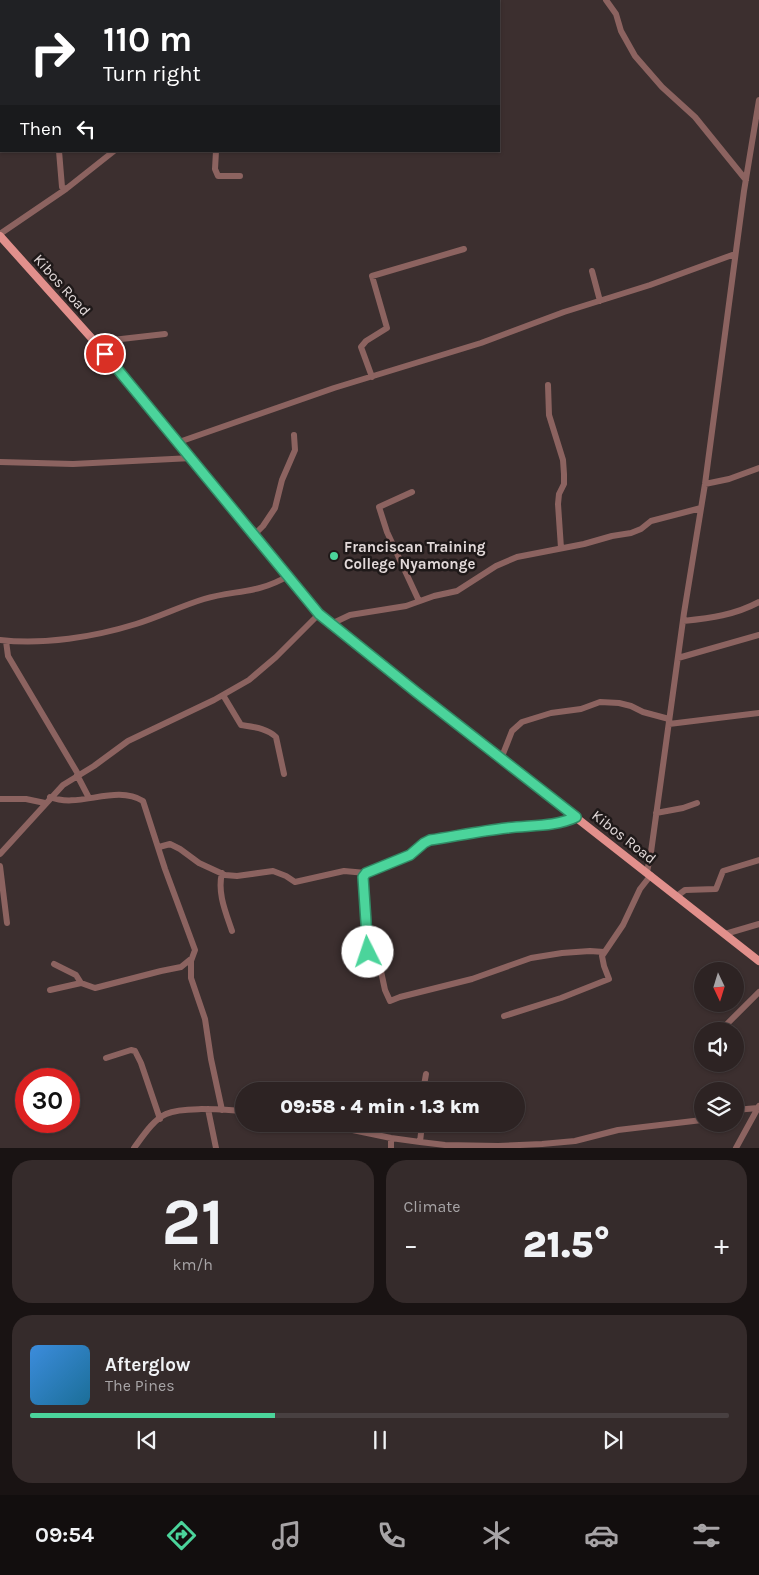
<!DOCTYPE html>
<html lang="en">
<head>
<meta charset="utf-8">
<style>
	:root { --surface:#2d2323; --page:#352b2b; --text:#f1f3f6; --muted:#a7a4a6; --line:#484041; --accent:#4bd49b }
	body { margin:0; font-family:Karla,sans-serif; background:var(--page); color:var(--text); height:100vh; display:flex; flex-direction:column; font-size:19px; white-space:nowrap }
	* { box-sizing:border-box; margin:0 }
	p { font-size:16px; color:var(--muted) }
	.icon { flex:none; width:28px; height:28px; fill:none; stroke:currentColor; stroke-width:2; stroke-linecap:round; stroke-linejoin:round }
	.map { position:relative; height:1148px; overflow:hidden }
	.panel { display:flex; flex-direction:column; gap:12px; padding:12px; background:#191313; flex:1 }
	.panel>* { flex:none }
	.banner { position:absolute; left:0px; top:0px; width:500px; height:152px; box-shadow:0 1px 4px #0004,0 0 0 1px var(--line); background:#202124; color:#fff; overflow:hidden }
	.needle { width:32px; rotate:176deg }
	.buttons { position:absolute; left:694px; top:962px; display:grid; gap:10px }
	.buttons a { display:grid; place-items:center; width:50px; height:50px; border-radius:50%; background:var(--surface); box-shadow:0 1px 4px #0004,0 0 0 1px var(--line); font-size:25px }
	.speed { position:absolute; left:15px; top:1068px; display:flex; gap:10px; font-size:25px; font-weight:700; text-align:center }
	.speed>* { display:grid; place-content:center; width:65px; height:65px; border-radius:50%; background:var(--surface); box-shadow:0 1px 4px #0004,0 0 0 1px var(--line); line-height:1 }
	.speed .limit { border:8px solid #d22; background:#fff; color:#111 }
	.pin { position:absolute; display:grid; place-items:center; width:42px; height:42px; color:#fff; margin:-21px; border:2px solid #fff; border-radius:50%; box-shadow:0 1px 5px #0007 }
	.me { position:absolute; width:55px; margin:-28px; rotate:356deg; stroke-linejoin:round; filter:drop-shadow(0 0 4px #0008) }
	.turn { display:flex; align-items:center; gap:18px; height:105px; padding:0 20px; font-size:22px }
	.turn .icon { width:65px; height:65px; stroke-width:2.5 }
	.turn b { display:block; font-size:35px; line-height:42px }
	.then { display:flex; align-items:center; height:48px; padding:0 20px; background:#0003; gap:10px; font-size:19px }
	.big { font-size:38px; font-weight:800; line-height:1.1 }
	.panel .widget { flex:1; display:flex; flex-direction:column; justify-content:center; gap:8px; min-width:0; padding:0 18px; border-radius:20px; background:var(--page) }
	.panel .dial { align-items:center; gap:0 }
	.dial b { font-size:65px; line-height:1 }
	.song { display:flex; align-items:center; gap:15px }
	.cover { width:60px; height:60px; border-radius:8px; background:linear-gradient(135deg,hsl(210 70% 55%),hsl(200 70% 35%)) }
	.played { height:5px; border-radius:2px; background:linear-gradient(90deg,var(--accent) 35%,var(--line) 35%) }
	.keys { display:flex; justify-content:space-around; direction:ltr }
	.heat { display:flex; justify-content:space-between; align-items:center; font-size:28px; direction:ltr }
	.panel .tiles { flex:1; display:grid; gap:12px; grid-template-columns:1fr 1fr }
	.widget:last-child { grid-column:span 2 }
	.trip { position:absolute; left:235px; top:1082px; width:290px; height:50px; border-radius:25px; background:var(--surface); box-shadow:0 1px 4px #0004,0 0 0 1px var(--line); font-weight:800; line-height:50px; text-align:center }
	.tabs { display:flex; height:80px; justify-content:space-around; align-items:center; background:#120e0e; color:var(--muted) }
	.tabs .icon { width:35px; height:35px }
	.tabs .on { color:var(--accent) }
	.tabs b { font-size:22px; color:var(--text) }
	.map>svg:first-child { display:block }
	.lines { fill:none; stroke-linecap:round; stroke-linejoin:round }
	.minor { stroke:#8c6360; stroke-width:6 }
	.major { stroke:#e2908c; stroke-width:8 }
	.route-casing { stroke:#318a65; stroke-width:12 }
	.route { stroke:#4bd49b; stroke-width:9 }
	.poi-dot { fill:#4bd49b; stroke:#1f1919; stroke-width:2 }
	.labels { text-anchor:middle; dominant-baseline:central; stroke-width:5; stroke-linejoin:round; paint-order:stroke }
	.street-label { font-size:15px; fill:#e2d9d9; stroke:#1f1919 }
	.poi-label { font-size:15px; font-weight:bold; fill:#e2d9d9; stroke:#1f1919; text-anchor:start }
</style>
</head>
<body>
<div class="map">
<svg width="759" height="1148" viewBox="0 0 759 1148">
	<rect width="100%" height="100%" fill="#3c2f2f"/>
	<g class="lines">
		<path class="minor" d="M188,0v1
			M606,0l10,14 5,17 14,25 27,31 33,30 51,63
			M103,1l2,-1
			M348,1l2,-1
			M0,95h1
			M59,151l3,36 4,2 48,-38
			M216,151l-1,18 3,7h22
			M0,234l66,-45
			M592,271l8,30
			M95,342l70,-8
			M372,377l-11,-30 5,-6 21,-13 -15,-52 92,-27
			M548,385l1,30 14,45 1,14v10l-5,10 -1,10 3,44
			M179,442l155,-54 147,-45 83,-31 86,-27 85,-31
			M0,462l73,2 119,-6
			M705,484l24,-5 30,-11
			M412,492l-33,15 8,25 32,69
			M254,535l9,-9 12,-18 7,-28 13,-30 -1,-15
			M683,621c28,-3 52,-6 76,-19
			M331,624l19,-9 56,-9 28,-10 23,-5 39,-25 21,-9 67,-13 28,-8 19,-3 10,-4 10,-8 50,-13
			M0,640c44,5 94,-3 136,-16 23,-7 45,-18 68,-25 30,-9 54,-5 84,-23
			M6,641l2,15 70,118
			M678,658l81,-23
			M223,695l18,30c12,2 26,3 35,12l8,37
			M669,724l90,-11
			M501,759l11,-28 10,-9 29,-9 30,-4 19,-7 19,1 12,3 12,6 26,7
			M77,775l12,23
			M50,797c29,12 65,-13 93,4l22,68 30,81 -4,11v17l14,41 6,40 11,51
			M0,799h26l19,4
			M656,813l27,-5 14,-5
			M159,847l11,-3 10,5 19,14 26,12 12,1 36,-5 13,5 9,6 49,-11 22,2 44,-18 20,-15 69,-11 53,-4 16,-4 8,-4
			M0,854l63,-69 31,-19 34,-25 86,-41 35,-20 27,-23 43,-43
			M0,866l7,57
			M647,872l4,-20 33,-239 21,-129 39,-293 15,-91
			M222,873c-5,20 4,40 10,58
			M366,873l-3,4 5,75 1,6 10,4 6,28 5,11 10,-4 72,-18 59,-21 31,-5 28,-2 14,1
			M677,896l8,-6 31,-1 7,-18 36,-11
			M725,934l34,-10
			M54,964l22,11 5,8 14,5 66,-17 20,-4 11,-9
			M50,990l31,-7
			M504,1016l57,-18 48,-19 -5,-13 -2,-10 21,-31 17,-36 11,-14
			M720,1031l39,-39
			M106,1058l25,-8 4,1 6,12 19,56
			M423,1091l3,-17
			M208,1109l8,39
			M735,1110l23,-2
			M324,1124l67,14 29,4 25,3 53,1 44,-2 33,-3 43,-11 84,-10
			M420,1142l2,-18
			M134,1148c9,-12 19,-28 32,-34 17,-8 59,-4 78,-3
			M391,1148v-10
			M736,1148l23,-42"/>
		<path class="major" d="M0,236l95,106 53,63 171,209 97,78 343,269"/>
	</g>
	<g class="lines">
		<defs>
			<path id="route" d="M105,354l214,260 97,78 160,125c-21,10 -46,8 -69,11 -26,3 -51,8 -77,12l-6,3 -14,12 -44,18 -3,4 5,75"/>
		</defs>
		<use href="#route" class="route-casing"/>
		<use href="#route" class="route"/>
	</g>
	<circle class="poi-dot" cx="334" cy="556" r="5"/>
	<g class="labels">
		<g class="street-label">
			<text transform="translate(62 285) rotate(48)">Kibos Road</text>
			<text transform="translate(624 837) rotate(38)">Kibos Road</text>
		</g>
		<g class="poi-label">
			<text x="344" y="547">Franciscan Training<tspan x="344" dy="17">College Nyamonge</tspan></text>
		</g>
	</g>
</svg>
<div class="buttons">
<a><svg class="needle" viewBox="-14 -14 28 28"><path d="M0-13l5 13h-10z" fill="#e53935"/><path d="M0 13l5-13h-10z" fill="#a7a4a6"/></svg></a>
<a><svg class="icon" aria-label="sound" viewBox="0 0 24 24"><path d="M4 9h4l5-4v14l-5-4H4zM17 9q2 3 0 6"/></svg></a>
<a><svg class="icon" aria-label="layers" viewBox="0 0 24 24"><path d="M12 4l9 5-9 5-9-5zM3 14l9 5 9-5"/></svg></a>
</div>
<div class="speed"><div class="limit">30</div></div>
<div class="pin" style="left:105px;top:354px;background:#d93025"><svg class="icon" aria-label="arrive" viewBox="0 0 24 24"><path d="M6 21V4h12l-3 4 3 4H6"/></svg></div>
<svg class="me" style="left:368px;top:952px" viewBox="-20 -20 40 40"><circle r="19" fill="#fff"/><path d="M0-13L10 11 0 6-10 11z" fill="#4bd49b"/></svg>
<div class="trip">09:58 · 4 min · 1.3 km</div>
<div class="banner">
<div class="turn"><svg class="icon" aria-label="right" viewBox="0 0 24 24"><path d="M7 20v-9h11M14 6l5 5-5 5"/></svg><div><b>110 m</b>Turn right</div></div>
<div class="then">Then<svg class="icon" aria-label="left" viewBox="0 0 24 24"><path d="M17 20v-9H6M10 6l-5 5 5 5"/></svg></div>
</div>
</div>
<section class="panel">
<div class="tiles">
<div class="widget dial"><b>21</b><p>km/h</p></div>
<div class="widget"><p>Climate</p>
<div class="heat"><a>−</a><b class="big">21.5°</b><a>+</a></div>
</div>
<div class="widget">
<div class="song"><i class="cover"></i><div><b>Afterglow</b><p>The Pines</p></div></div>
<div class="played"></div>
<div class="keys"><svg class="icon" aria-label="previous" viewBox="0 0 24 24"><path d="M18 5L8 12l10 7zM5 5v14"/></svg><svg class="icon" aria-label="pause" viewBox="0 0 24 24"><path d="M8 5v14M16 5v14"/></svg><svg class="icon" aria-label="next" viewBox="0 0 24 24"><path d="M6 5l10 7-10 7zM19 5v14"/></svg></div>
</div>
</div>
</section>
<nav class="tabs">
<b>09:54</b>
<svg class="icon on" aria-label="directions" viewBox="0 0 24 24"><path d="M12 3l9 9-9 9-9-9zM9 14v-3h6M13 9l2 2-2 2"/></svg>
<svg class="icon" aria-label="music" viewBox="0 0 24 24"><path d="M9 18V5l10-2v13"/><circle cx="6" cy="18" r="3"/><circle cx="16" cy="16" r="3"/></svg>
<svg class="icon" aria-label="phone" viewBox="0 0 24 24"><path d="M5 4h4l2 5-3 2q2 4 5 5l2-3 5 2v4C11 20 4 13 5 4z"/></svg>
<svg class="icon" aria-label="climate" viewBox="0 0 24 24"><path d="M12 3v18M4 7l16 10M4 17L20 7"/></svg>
<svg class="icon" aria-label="car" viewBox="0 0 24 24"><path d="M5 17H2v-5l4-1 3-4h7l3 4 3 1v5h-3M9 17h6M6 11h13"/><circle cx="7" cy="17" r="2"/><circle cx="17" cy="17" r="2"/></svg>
<svg class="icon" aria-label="filters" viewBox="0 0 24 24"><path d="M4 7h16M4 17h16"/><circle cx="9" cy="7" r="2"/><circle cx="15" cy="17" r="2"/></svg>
</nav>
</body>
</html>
